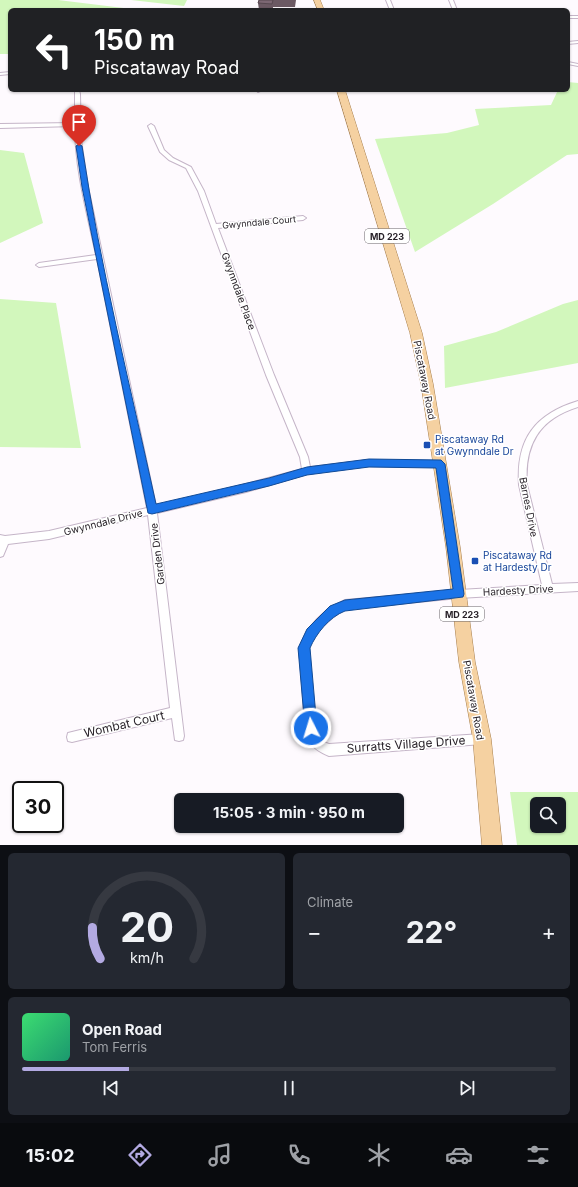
<!DOCTYPE html>
<html lang="en">
<head>
<meta charset="utf-8">
<style>
	:root { --surface:#171b24; --page:#242831; --text:#f1f3f6; --muted:#9ea1a6; --line:#363941; --accent:#b3aae2 }
	body { margin:0; font-family:Inter,sans-serif; background:var(--page); color:var(--text); height:100vh; display:flex; flex-direction:column; font-size:15px; white-space:nowrap }
	* { box-sizing:border-box; margin:0 }
	p { font-size:13px; color:var(--muted) }
	.icon { flex:none; width:22px; height:22px; fill:none; stroke:currentColor; stroke-width:2; stroke-linecap:round; stroke-linejoin:round }
	.map { position:relative; height:845px; overflow:hidden }
	.panel { display:flex; flex-direction:column; gap:8px; padding:8px; background:#0d0f14; flex:1 }
	.panel>* { flex:none }
	.guide { position:absolute; left:8px; top:8px; width:562px; height:84px; border-radius:6px; box-shadow:0 1px 3px #0004; background:#202124; color:#fff; overflow:hidden }
	.fabs { position:absolute; left:530px; top:797px; display:grid; gap:8px }
	.fabs a { display:grid; place-items:center; width:36px; height:36px; border-radius:6px; background:var(--surface); box-shadow:0 1px 3px #0004; font-size:20px }
	.speed { position:absolute; left:12px; top:781px; display:flex; gap:8px; font-size:20px; font-weight:700; text-align:center }
	.speed>* { display:grid; place-content:center; width:52px; height:52px; border-radius:50%; background:var(--surface); box-shadow:0 1px 3px #0004; line-height:1 }
	.speed .limit { border:2px solid #111; border-radius:6px; background:#fff; color:#111 }
	.pin { position:absolute; display:grid; place-items:center; width:34px; height:34px; color:#fff; margin:-41px -17px; border-radius:50% 50% 50% 0; rotate:-45deg; box-shadow:0 0 4px #0007 }
	.pin .icon { rotate:45deg }
	.me { position:absolute; width:44px; margin:-22px; rotate:355deg; stroke-linejoin:round; filter:drop-shadow(0 0 3px #0008) }
	.turn { display:flex; align-items:center; gap:14px; height:84px; padding:0 20px; font-size:18px }
	.turn .icon { width:52px; height:52px; stroke-width:2.5 }
	.turn b { display:block; font-size:28px; line-height:34px }
	.big { font-size:30px; font-weight:700; line-height:1.1 }
	.panel .tile { flex:1; display:flex; flex-direction:column; justify-content:center; gap:6px; min-width:0; padding:0 14px; border-radius:6px; background:var(--page) }
	.panel .dial { align-items:center; gap:0 }
	.dial svg { height:104px; overflow:visible; fill:none; stroke:var(--line); stroke-width:7; stroke-linecap:round; text-anchor:middle }
	.dial text { fill:var(--text); stroke:none }
	.song { display:flex; align-items:center; gap:12px }
	.cover { width:48px; height:48px; border-radius:6px; background:linear-gradient(135deg,hsl(140 70% 55%),hsl(160 70% 35%)) }
	.played { height:4px; border-radius:2px; background:linear-gradient(90deg,var(--accent) 20%,var(--line) 20%) }
	.keys { display:flex; justify-content:space-around; direction:ltr }
	.heat { display:flex; justify-content:space-between; align-items:center; font-size:22px; direction:ltr }
	.panel .tiles { flex:1; display:grid; gap:8px; grid-template-columns:1fr 1fr }
	.tile:last-child { grid-column:span 2 }
	.trip { position:absolute; left:174px; top:793px; width:230px; height:40px; border-radius:6px; background:var(--surface); box-shadow:0 1px 3px #0004; font-weight:700; line-height:40px; text-align:center }
	.tabs { display:flex; height:64px; justify-content:space-around; align-items:center; background:#090b0e; color:var(--muted) }
	.tabs .icon { width:28px; height:28px }
	.tabs .selected { color:var(--accent) }
	.tabs b { font-size:18px; color:var(--text) }
	.map>svg:first-child { display:block }
	.green { fill:#d2f7bc; fill-rule:evenodd }
	.lines { fill:none; stroke-linecap:round; stroke-linejoin:round }
	.minor-casing { stroke:#c5b5c8; stroke-width:2 }
	.primary-casing { stroke:#a87f4d; stroke-width:1 }
	.minor { fill:#fff; fill-rule:evenodd }
	.primary { fill:#f5d1a1; fill-rule:evenodd }
	.wall { fill:#6b5963 }
	.building { fill:#7c6773; stroke:#574850 }
	.route { fill:#1a73e8; stroke:#114b97 }
	.transit-dot { fill:#1a4fb4; stroke:#fff; stroke-width:1.5 }
	.labels { text-anchor:middle; dominant-baseline:central; stroke-width:3; stroke-linejoin:round; paint-order:stroke }
	.far-street-label { font-size:9px; fill:#251f26; stroke:#fff }
	.shield { fill:#fff; stroke:#666267; stroke-width:1 }
	.shield-label { font-size:9px; font-weight:bold; fill:#251f26 }
	.street-label { font-size:10px; fill:#251f26; stroke:#fff }
	.transit-label { font-size:10px; fill:#164399; stroke:#fff; text-anchor:start }
	.near-street-label { font-size:12px; fill:#251f26; stroke:#fff }
</style>
</head>
<body>
<div class="map">
<svg width="578" height="845" viewBox="0 0 578 845">
	<rect width="100%" height="100%" fill="#fefafe"/>
	<path class="green" d="M0,0h58l82,10h-130v44h-10z
		M131,0h56l-3,6z
		M568,82l10,1v71l-11,1 -74,49 -78,48 -40,-113 72,-6 32,-8 -4,-16 76,-4 7,-15h10z
		M0,150l24,3 19,70 -43,20z
		M0,299l56,4 25,145 -81,-1z
		M578,300v63l-133,25 -1,-42 52,-14 67,-28z
		M510,792h68v53h-61zM537,804h22v22h-22z"/>
	<g class="lines">
		<defs>
			<path id="minor" d="M386,0h4l4,10h-4z
				M449,0h4l4,10h-4z
				M568,16h10v2h-10z
				M578,41v2l-10,1v-2z
				M568,62l10,2v2l-10,-2z
				M10,72v2l-10,1v-2z
				M75,90h4l1,4 1,46 7,47 68,319 90,-22 56,-15 -2,-12 -34,-82 -68,-184 -12,-23 -17,-8 -9,-8 -12,-26 3,-2 3,2 10,24 9,8 18,9 13,24 12,33 87,-8 3,2 -3,2 -85,8 56,147 34,82 2,10 59,-7 72,1 3,1 1,2 -1,2 -3,1 -72,-1 -62,8 -61,18 -89,21 27,223 -1,4 -4,1 -4,-1 -3,-22 -100,24 -4,-1 -1,-4 1,-4 4,-1 98,-24 -22,-193 -99,24 -41,5 -5,12 -3,1v-22l5,1 44,-5 98,-23 -50,-249 -58,8 -3,-2 3,-2 57,-8c-9,-42 -21,-86 -21,-129l-75,2v-4l75,-1z
				M256,90h4v1l-2,1z
				M578,401v6c-39,12 -54,38 -51,78l25,99 26,-1v8l-119,7 -113,11c-16,9 -30,22 -37,39 1,17 3,81 12,92 2,2 5,3 8,4l153,-10 4,1 1,4 -1,4 -4,1 -153,12c-19,-8 -20,-14 -24,-33l-6,-75 8,-17 10,-12 11,-10 17,-9 114,-10 83,-5 -23,-100c-3,-46 16,-71 59,-84z"/>
			<path id="primary" d="M314,0h6l4,10h-6z
				M337,90h8l77,243 11,51 27,163 15,115 16,77 11,106h-20l-9,-106 -14,-77 -13,-115 -25,-163 -11,-51z"/>
		</defs>
		<use href="#minor" class="minor-casing"/>
		<use href="#primary" class="primary-casing"/>
		<use href="#minor" class="minor"/>
		<use href="#primary" class="primary"/>
	</g>
	<path class="wall" d="M259,0h37l-1,7h-22v3h-14l-1,-7z"/>
	<path class="building" d="M259,0h14l-1,4 -14,-1z"/>
	<path class="route" d="M79,144l3,2c18,120 48,239 74,358l113,-26 38,-11 62,-8 72,1 4,4 19,130 -1,3 -118,14c-16,6 -29,23 -35,37l7,80 -2,4 -4,2 -4,-2 -2,-4 -7,-80 9,-19 23,-23 15,-6 108,-11 -17,-121 -67,-1 -62,8 -38,11 -117,28 -4,-1 -66,-326 -6,-41z"/>
	<g class="transit-dot">
		<rect x="423" y="441" width="8" height="8" rx="2"/>
		<rect x="471" y="557" width="8" height="8" rx="2"/>
	</g>
	<g class="labels">
		<g class="far-street-label">
			<text transform="translate(259 222) rotate(-5)">Gwynndale Court</text>
		</g>
		<g class="shield">
			<rect x="365" y="229" width="44" height="14" rx="3"/>
			<rect x="440" y="607" width="44" height="14" rx="3"/>
		</g>
		<g class="shield-label">
			<text x="387" y="236">MD 223</text>
			<text x="462" y="614">MD 223</text>
		</g>
		<g class="street-label">
			<text transform="translate(239 291) rotate(70)">Gwynndale Place</text>
			<text transform="translate(425 380) rotate(79)">Piscataway Road</text>
			<text transform="translate(529 507) rotate(79)">Barnes Drive</text>
			<text transform="translate(103 522) rotate(-14)">Gwynndale Drive</text>
			<text transform="translate(157 554) rotate(-97)">Garden Drive</text>
			<text transform="translate(518 590) rotate(-3)">Hardesty Drive</text>
			<text transform="translate(474 700) rotate(80)">Piscataway Road</text>
		</g>
		<g class="transit-label">
			<text x="435" y="439">Piscataway Rd<tspan x="435" dy="12">at Gwynndale Dr</tspan></text>
			<text x="483" y="555">Piscataway Rd<tspan x="483" dy="12">at Hardesty Dr</tspan></text>
		</g>
		<g class="near-street-label">
			<text transform="translate(124 724) rotate(-13)">Wombat Court</text>
			<text transform="translate(406 744) rotate(-4)">Surratts Village Drive</text>
		</g>
	</g>
</svg>
<div class="fabs">
<a><svg class="icon" aria-label="search" viewBox="0 0 24 24"><circle cx="10" cy="10" r="6"/><path d="M15 15l6 6"/></svg></a>
</div>
<div class="speed"><div class="limit">30</div></div>
<div class="pin" style="left:79px;top:146px;background:#d93025"><svg class="icon" aria-label="arrive" viewBox="0 0 24 24"><path d="M6 21V4h12l-3 4 3 4H6"/></svg></div>
<svg class="me" style="left:311px;top:728px" viewBox="-20 -20 40 40"><circle r="17" fill="#1a73e8" stroke="#fff" stroke-width="3"/><path d="M0-11L8 9 0 5-8 9z" fill="#fff"/></svg>
<div class="trip">15:05 · 3 min · 950 m</div>
<div class="guide">
<div class="turn"><svg class="icon" aria-label="left" viewBox="0 0 24 24"><path d="M17 20v-9H6M10 6l-5 5 5 5"/></svg><div><b>150 m</b>Piscataway Road</div></div>
</div>
</div>
<section class="panel">
<div class="tiles">
<div class="tile dial"><svg viewBox="0 0 100 80">
<path d="M14 69A42 42 0 1 1 86 69"/>
<path d="M14 69A42 42 0 0 1 8 45" stroke="#b3aae2"/>
<text x="50" y="56" font-size="32" font-weight="700">20</text>
<text x="50" y="72" font-size="11">km/h</text>
</svg></div>
<div class="tile"><p>Climate</p>
<div class="heat"><a>−</a><b class="big">22°</b><a>+</a></div>
</div>
<div class="tile">
<div class="song"><i class="cover"></i><div><b>Open Road</b><p>Tom Ferris</p></div></div>
<div class="played"></div>
<div class="keys"><svg class="icon" aria-label="previous" viewBox="0 0 24 24"><path d="M18 5L8 12l10 7zM5 5v14"/></svg><svg class="icon" aria-label="pause" viewBox="0 0 24 24"><path d="M8 5v14M16 5v14"/></svg><svg class="icon" aria-label="next" viewBox="0 0 24 24"><path d="M6 5l10 7-10 7zM19 5v14"/></svg></div>
</div>
</div>
</section>
<nav class="tabs">
<b>15:02</b>
<svg class="icon selected" aria-label="directions" viewBox="0 0 24 24"><path d="M12 3l9 9-9 9-9-9zM9 14v-3h6M13 9l2 2-2 2"/></svg>
<svg class="icon" aria-label="music" viewBox="0 0 24 24"><path d="M9 18V5l10-2v13"/><circle cx="6" cy="18" r="3"/><circle cx="16" cy="16" r="3"/></svg>
<svg class="icon" aria-label="phone" viewBox="0 0 24 24"><path d="M5 4h4l2 5-3 2q2 4 5 5l2-3 5 2v4C11 20 4 13 5 4z"/></svg>
<svg class="icon" aria-label="climate" viewBox="0 0 24 24"><path d="M12 3v18M4 7l16 10M4 17L20 7"/></svg>
<svg class="icon" aria-label="car" viewBox="0 0 24 24"><path d="M5 17H2v-5l4-1 3-4h7l3 4 3 1v5h-3M9 17h6M6 11h13"/><circle cx="7" cy="17" r="2"/><circle cx="17" cy="17" r="2"/></svg>
<svg class="icon" aria-label="filters" viewBox="0 0 24 24"><path d="M4 7h16M4 17h16"/><circle cx="9" cy="7" r="2"/><circle cx="15" cy="17" r="2"/></svg>
</nav>
</body>
</html>
